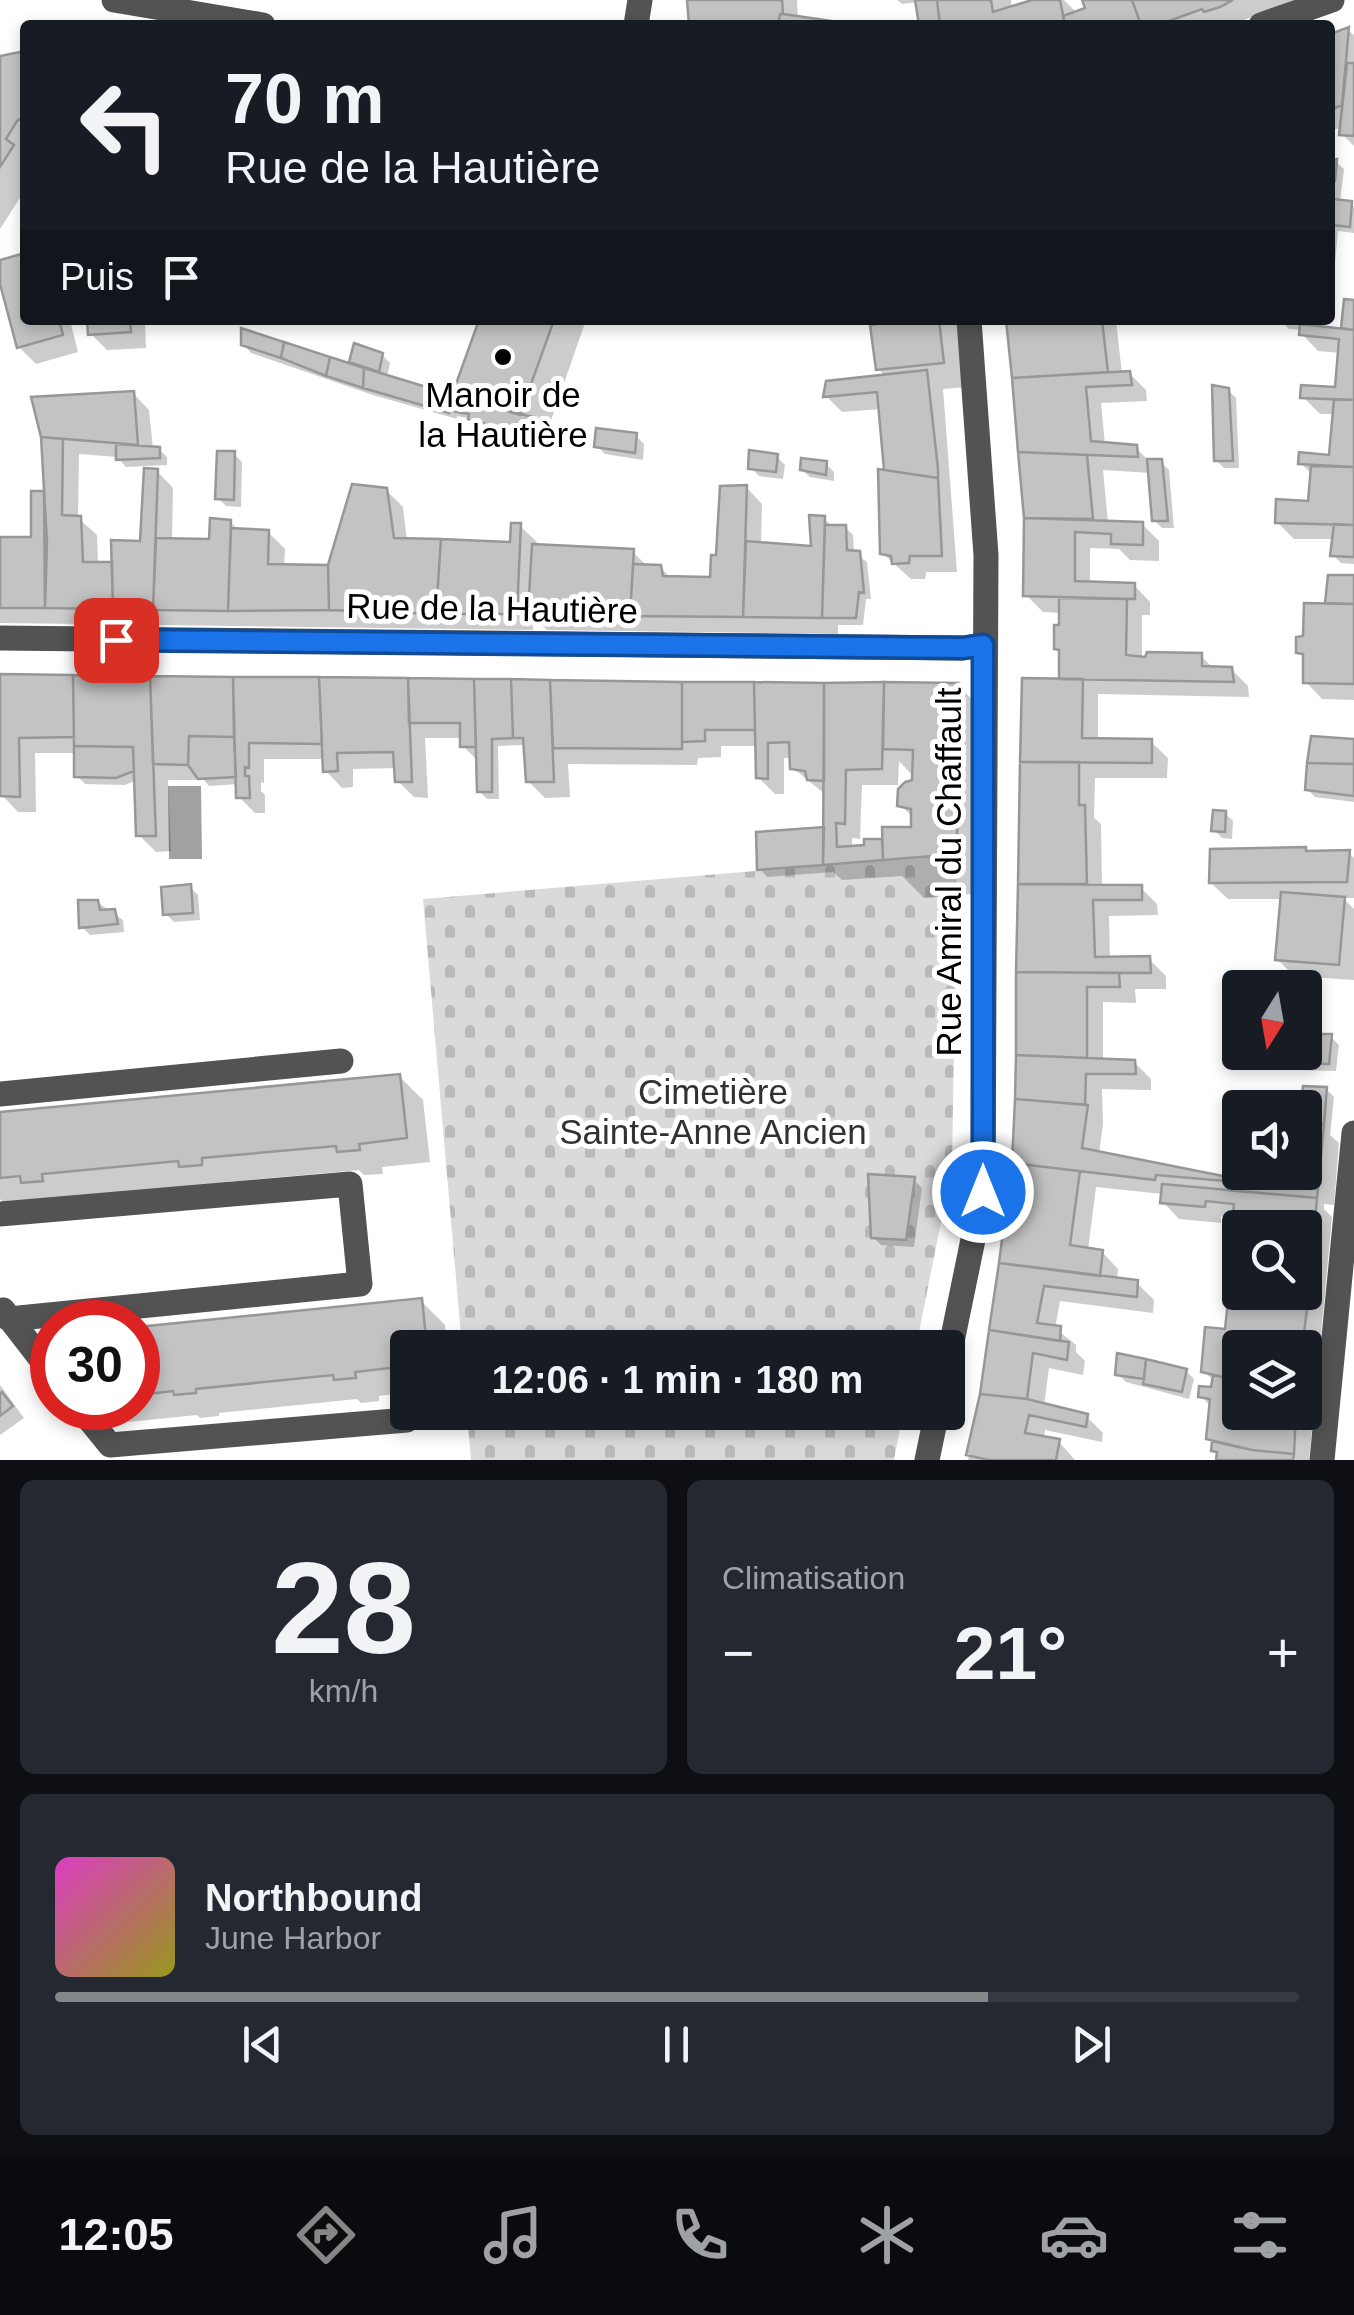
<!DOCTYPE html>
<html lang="fr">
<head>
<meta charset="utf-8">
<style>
	:root { --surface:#171b24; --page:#242831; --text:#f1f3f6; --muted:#9ea1a6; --line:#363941; --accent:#858687 }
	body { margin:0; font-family:Helvetica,sans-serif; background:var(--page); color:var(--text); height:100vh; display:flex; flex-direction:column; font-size:38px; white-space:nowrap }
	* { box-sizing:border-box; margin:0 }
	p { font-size:32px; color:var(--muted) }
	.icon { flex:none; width:55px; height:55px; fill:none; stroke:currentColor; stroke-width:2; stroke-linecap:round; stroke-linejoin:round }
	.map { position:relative; height:1460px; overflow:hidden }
	.drawer { display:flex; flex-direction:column; gap:20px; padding:20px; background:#0d0f14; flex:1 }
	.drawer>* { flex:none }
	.top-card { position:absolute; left:20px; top:20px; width:1315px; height:305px; border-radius:10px; box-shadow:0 5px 15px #0003; background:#171b24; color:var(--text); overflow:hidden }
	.needle { width:65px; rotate:191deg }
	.controls { position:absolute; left:1222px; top:970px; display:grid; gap:20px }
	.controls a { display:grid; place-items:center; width:100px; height:100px; border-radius:10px; background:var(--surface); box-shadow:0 5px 15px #0003; font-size:50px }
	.speed { position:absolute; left:30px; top:1300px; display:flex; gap:20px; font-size:50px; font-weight:700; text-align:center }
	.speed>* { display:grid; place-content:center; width:130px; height:130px; border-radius:50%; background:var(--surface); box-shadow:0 5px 15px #0003; line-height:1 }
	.speed .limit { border:15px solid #d22; background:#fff; color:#111 }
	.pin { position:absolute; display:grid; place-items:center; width:85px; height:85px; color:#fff; margin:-42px; border-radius:20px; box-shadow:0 5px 15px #0006 }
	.me { position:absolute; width:110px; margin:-55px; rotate:0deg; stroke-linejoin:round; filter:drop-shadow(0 0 8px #0008) }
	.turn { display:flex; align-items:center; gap:35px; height:210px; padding:0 40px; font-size:45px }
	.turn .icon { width:130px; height:130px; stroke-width:2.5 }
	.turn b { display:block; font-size:70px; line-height:85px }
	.then { display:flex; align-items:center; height:95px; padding:0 40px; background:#0003; gap:20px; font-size:38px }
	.big { font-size:75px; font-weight:700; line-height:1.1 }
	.drawer .tile { flex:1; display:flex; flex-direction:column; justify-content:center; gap:15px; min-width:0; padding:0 35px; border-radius:15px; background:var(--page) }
	.drawer .dial { align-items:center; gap:0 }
	.dial b { font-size:130px; line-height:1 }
	.song { display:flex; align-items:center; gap:30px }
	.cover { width:120px; height:120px; border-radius:15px; background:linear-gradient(135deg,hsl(310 70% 55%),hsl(60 70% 35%)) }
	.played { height:10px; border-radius:5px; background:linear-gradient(90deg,var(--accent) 75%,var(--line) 75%) }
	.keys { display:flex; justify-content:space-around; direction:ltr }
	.heat { display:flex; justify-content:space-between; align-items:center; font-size:55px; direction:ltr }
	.drawer .tiles { flex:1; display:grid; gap:20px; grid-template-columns:1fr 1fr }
	.tile:last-child { grid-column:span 2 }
	.trip { position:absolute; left:390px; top:1330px; width:575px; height:100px; border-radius:10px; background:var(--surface); box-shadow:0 5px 15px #0003; font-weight:700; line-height:100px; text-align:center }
	.tabs { display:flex; height:160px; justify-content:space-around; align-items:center; background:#090b0e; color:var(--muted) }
	.tabs .icon { width:70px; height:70px }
	.tabs .current { color:var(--accent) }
	.tabs b { font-size:45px; color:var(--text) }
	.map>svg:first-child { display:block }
	.cemetery { fill:url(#cemetery-stones) }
	.water { fill:#a1a1a1 }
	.shadow { fill:#0003; fill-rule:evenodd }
	.building { fill:#c3c3c3; stroke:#979797; stroke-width:2.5; fill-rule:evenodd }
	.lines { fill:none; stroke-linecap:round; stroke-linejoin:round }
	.minor { stroke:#535353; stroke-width:25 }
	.route-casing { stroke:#114b97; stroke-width:25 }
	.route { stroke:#1a73e8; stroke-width:18 }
	.poi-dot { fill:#000; stroke:#fff; stroke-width:4 }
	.labels { text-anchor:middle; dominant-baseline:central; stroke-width:10; stroke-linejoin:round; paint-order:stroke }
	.poi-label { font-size:35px; fill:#000; stroke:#fff }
	.street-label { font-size:35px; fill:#000; stroke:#fff }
	.park-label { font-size:35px; fill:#313131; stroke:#fff }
</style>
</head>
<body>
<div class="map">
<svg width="1354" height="1460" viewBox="0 0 1354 1460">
	<defs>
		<pattern id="cemetery-stones" width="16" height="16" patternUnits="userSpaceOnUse" patternTransform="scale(2.5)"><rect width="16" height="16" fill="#dadada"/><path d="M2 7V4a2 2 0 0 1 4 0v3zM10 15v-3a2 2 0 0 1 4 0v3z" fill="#b9b9b9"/></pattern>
	</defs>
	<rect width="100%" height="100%" fill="#fff"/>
	<path class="cemetery" d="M957,854l-5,313 -36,180h-454l-39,-448z
		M467,1413v-1l436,1 -9,47h-423z"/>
	<path class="water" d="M168,786h33l1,73h-33z"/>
	<path class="shadow" d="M689,0h108l1,19 45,6h-151z
		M897,0h114l1,9 29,-9h23l14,14 10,-4 -3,-10h209l-63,25h-310l-3,-23 -16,2z
		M1348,30l6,5v111l-12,-12 1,-7 -13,4v-95z
		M25,54v136l-25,39v-170z
		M1336,162l8,7 -4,33 14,4v27l-16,-2 -8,85v-153z
		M25,256v64h45l8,32 -42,12 -17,-17 -19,-84z
		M1354,302v262l-13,-1 -8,-8 2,-16h-41l-17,-17 33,-18 2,-29 -11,-12 30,-6 4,-43h-15l-17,-17 35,-7 3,-37 -23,-2 -16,-17v-4l-13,-1 -8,-8 49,-1 -1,4 -23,-2v5l42,5 -4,-5z
		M90,320h55l1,28 -39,2 -16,-16z
		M481,320h105l-39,112 -1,12 -68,-17 -7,-8 -14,-3v3l-84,-24 -122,-42 -8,-9 107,21 6,-19 26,9 8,8 -3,14 67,20z
		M909,320h50l8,67 -24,2 14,183h-31l-1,7h-14l-29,-26 5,-81 -6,-63 -39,3 -16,-16 60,-19 -8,-8z
		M1009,320h107l6,54 7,-1 17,17 1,11 -46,2 4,42 31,3 14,14h11l8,8 5,58h-12l-8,-8 -3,-47 -48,-3 5,53 34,1 17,17v20l-29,-1 -11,-11 -29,-1v36l44,1 16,17v13h-8v44l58,-4 14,14h17l17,17 1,11 -151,-3v47l53,1 17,16 -1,20h-72l-1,40 7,6 1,63h38l17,17 1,11 -49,1 1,44 39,-1 17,17v13h-31l1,14 -33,-1v59l31,1 17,17v11l-49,-1 1,35 -4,30 131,26 10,-11v3h65v-69l21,-14 8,8 -4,38 9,8 -5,62 -10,-1v5l8,8 -13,139 -9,-1 -5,43v-50h-65v64h65v-13l9,9 -5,52h-91l-4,-17 -5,-5 3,-30 -11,-12 12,-6 1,-9 -10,-10 23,-39 9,-114 -15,-2v7l-42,-4 -16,-17v-8l-67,-7 -8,63 14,2 16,17 -1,11 20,3 17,17 -1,13 -93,-12 -5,27 21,17v7l9,9 -2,14 -34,-7 -5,38 42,10 17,17 -1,9 -57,-12 -1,9 15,3 16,18h-107l15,-66 31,-231 10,-483 38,1v-28l-5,-5 5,-35 -19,-1 -17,-17 1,-77zM1240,1228h65v64h-65z
		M1228,390l8,8 3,70h-15l-8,-8z
		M133,393l16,17 4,39h6l8,8v8l-41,2 -9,-10 -38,-3 -1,64 19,17 1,30 14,1 30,-23 15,-72 16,17 -1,53h40l18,-19 9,8 29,2 17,17 -1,18h46l56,-77 17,17 4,34 105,3 8,-18 17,16 -1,5 96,4 16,16h12l12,12 40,1 34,-93 16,17 -1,41 52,4 11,-31 9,10 12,-1 8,8 1,18 13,9 4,37h-5l-3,26h-25v9l-291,-4 -14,-14v14l-533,-7v-84h34v-46l13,1 -3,-57z
		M636,436l8,8 -1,16 -38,-6 -8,-8z
		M234,454l8,8 -1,45 -15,-1 -8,-8z
		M777,457l8,8 -2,14 -24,-3 -8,-8z
		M826,464l8,8v9l-24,-4 -8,-7z
		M1354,578v122l-32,-1 -16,-17v-23l-8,-7 33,-46 -4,-4z
		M0,676l958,9 39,40 -2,167 -71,6 -22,-22 -60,4 -9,-8 -66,5 -7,-8 66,-40v-34l-33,-27 -1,-10h-8v36h-9l-17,-17v-31h-37v11l-23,1 -1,7 -129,-1 2,33 -25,1 -17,-17 -4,-36 -26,1 1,53h-12l-8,-8v-29l-16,-16v-8h-38l3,60 -14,-1 -17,-17v-12l-44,1v18l-11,1 -16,-17 -1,-12h-61v24l-3,-1v9l4,4v18h-10l-16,-16 -1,-13 -29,2 -5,-6h-36l3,71 -15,1 -17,-17 -2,-55 -12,5 -40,-1 -8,-8v-23h-42l1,59h-18l-16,-17zM899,761l15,16 -14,28 14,13v11l-29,16 -4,-3 -29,6v-10l8,1 2,-54h36z
		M1354,742v60l-39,-5 -8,-8z
		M1225,813l8,8 -1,18 -10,-1 -8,-8z
		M1305,850l3,3h41l5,5v40h-11l11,11v71l-60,-4 -17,-17 6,-60h-55l-17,-16z
		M190,887l8,8 2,25 -26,2 -8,-8z
		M97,902l26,18 1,12 -34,3 -8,-8z
		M1305,1036l26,1 8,8 -3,26 -38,-1 -8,-8 15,-10z
		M399,1076l24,24 7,62 -48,5 1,7 -19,1 -5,-5 -133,12v6l-222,15 -4,-4v-85z
		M914,1180l8,8 -8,59 -33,-2 -8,-8z
		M421,1301l24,24 2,23h-39v44l-29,4v5l-18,2 -4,-4 -138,14v3l-19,2 -3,-3 -69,7 -15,-14h25v-79z
		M1186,1371l8,8 -5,20 -63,-17 -8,-8z
		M0,1385l24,33 -24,17z"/>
	<path class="building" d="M687,0h95l1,14h-3l-2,11h-89z
		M915,0h22l3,25h-21z
		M937,0h54l2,12 39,-12h28l5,25h-125z
		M1082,0h50l9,25h-76l-2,-9 22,-8z
		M1132,0h101l-13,7 -16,5 -2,-3 -44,16h-17z
		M780,14h3l77,11h-82z
		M1349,27l-7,78 -12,5v-76z
		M25,51v65l-8,5 -11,18 8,6 -14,22v-111z
		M1347,63h7v73l-15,-1z
		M1337,159l-2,22h-5v-20z
		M1333,199l19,2 -2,26 -19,-2z
		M25,253v67h34l4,15 -46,13 -17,-64v-24z
		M1344,299l10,1v30l-13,-2z
		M87,320h43l1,12 -43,3z
		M479,320h75l-34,95 -68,-20z
		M906,320h33l5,43 -68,7 -6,-45z
		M1006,320h96l6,52 -96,6z
		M1279,320h43l-1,6 -42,-4z
		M1300,324l54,6v70l-54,-2 1,-13 34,2 4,-48 -40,-4z
		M241,328l43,14 -3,16 -40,-13z
		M284,342l46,15 -4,19 -45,-18z
		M354,343l29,10 -4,19 -30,-10z
		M330,357l34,11 -1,20 -37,-12z
		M364,368l102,31 -5,14 -11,-3 -1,3 -86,-25z
		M927,370l11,99v9l-54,-8 -7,-78 -54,5 3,-16z
		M1130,371l2,14 -46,2 5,54 46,4 1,12 -120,-5 -6,-74z
		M1212,385l17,3 4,73h-19z
		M134,391l4,54 -97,-8 -10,-40z
		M466,399l74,20 -1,19 -71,-19 1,-5 -8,-1z
		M1334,399l20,1v67l-56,-3 1,-12 30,3z
		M596,428l41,5 -2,20 -41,-6z
		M41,437l22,2 -1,76 19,1 2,46h29l1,47 -68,-1 2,-66z
		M116,444l44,3v11l-44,2z
		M749,450l29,4 -2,18 -28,-3z
		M217,451h18l-1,49 -19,-1z
		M1018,452l69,3 6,64 -69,-1z
		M801,458l26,3 -1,14 -26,-5z
		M1147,459h15l6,62h-16z
		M1311,466l43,1v58l-79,-2 1,-24 32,2z
		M144,468l14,1 -5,141 -40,-1 -2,-69 29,1z
		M878,469l60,9 4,78h-32l-1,7 -17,1 -1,-8 -11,-2z
		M352,484l35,4 7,50 47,1 -5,75 -107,-4 -1,-45z
		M747,485l-4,132 -113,-1 3,-52 28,1 2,11 47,1 1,-22h5l4,-69z
		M31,491h13l1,117h-45v-71h31z
		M809,515l16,1 -3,102 -79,-1 3,-76 65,5z
		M210,518l21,2 -3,91 -75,-1 3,-72 53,1z
		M1024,518l119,4v23l-32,-1v-10l-36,-2v49l60,2v16l-112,-3z
		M511,523h10l-4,91h-81l5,-75 69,3z
		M1334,524l20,1v32l-24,-1z
		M825,525h21l1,25 13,1 4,42 -5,-1 -3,26h-34z
		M231,528l38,2 -1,34 60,1 1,45 -101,1z
		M532,544l102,5 -4,67 -102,-2z
		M1328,575h26v29l-29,-1z
		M1059,598l68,1 -1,56 19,2 2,-5 55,1v13l30,1 2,15 -175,-3v-29l-5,-1v-24h5z
		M1304,603l50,1v80l-51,-1v-29l-7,-1v-16l7,-1z
		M0,674l73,1 1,62 -55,1 1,59 -20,-1z
		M73,675l77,1 6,160h-20l-3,-89 -59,-1z
		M150,676l83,1 1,60 -45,-1 -1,29 -35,-1z
		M233,677h86l3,67 -73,-1v25l-4,-1v9h4l1,22h-14z
		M319,677l89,1 4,104h-17l-2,-30 -56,1 1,18 -15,1z
		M408,678l66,1 2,68h-16v-24h-51z
		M1022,678l61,1 -1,59 70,1v24l-132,-1z
		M474,679h37l2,59 -21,1v53h-15z
		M511,679l39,1 4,102h-28l-3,-44h-10z
		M550,680l132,2v67l-129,-1z
		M682,682h72l1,48h-50v11l-23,1z
		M754,682l70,1v98l-17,-1 -2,-9 -15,-2 -1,-27 -21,1v36l-12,-1z
		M884,682l75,1 -2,171 -74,6 -1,-33h29v-18l-14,-3 1,-17 7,-7 7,-2 1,-30 -30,-1z
		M884,682l-2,87 -36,1 -1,54 -9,-1 1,24 27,-2v-6h18l1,21 -60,5 1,-182z
		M189,736l45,1 2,40 -38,2 -10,-14z
		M1311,736l43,3v25l-47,-1z
		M74,746l59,1 1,24 -18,7 -42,-1z
		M1020,762h59v43h6l2,79h-69z
		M1307,763l47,1v32l-49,-6z
		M1213,810l13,1 -1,21 -14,-1z
		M824,827l-1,38 -66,5 -1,-38z
		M1306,847v4l44,-1 -3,32 -138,1 1,-34z
		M191,884l2,29 -30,2 -2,-28z
		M1018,884l124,1v15h-49l2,57 55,-1 1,17 -135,-1z
		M1281,892l64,5 -6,68 -64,-5z
		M78,900h20l2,10 15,-1 3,15 -39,4z
		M1016,972l103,1 1,14h-33v71l-71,-3z
		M1305,1034h27l-3,30 -42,-1 2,-11h16z
		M1016,1055l119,5 1,14h-50l-1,31 -70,-6z
		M400,1074l7,64 -48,6 1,6 -23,2 -1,-6 -134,12v7l-23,2 -1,-6 -136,13 1,7 -22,2 -1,-7 -20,2v-66z
		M1303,1086l24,1 -3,37 -19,-1v-15h-24l1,-9 20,1z
		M1015,1099l73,6 -6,43 146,29 1,-11h11v6h65v-49l19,1 -6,65 -162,-14 -1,5 -143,-17z
		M1012,1163l68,8 -10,74 33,5 -3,26 -101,-13z
		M868,1174l47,3 -9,63 -35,-2z
		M1228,1182l90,7 -1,9 -90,-8z
		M1162,1184l155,14 -9,103 -82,-10 8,-87 -28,-3 -1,6 -45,-4zM1240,1228h65v64h-65z
		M999,1263l139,17 -1,17 -93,-11 -7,37 24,3 -1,15 -71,-11z
		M1229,1292l79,9 -5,40 -45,-5 -1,12h-17v33l-39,-9 4,-45 20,2z
		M422,1298l5,50h-19v18l-53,6 1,6 -22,2 -1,-5 -137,14v4l-22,2 -1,-4 -35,4v-68z
		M989,1330l80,12 -2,18 -34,-7 -6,46 -47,-5z
		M1258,1336l45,5v7h-46z
		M1117,1353l29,6 -2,20 -29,-4z
		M1146,1359l41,10 -5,23 -39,-8z
		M1213,1375l27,6v31h56l-2,42 -42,-4 -46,-11 4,-40 -12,-2 1,-11 12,1z
		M2,1392l11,14 -13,10v-22z
		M980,1394l47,5 61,15 -2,13 -57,-12 -4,18 35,6 -4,21h-67l-23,-5z
		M1212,1441l40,9 42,4 -1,6h-77l1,-8 -6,-1z"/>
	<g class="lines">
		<path class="minor" d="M114,0l149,25
			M636,25l4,-25
			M1261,25l71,-25
			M0,638l963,10 20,-3
			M0,1094l341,-33
			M0,1214l350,-30 10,100 -351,35
			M3,1310l49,63
			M948,1361l35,-170 3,-636 -17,-235
			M80,1408l30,37 297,-25
			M927,1460l10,-48
			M1322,1460l32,-327"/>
	</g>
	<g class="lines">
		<defs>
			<path id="route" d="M116,640l847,8 20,-3v547"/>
		</defs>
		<use href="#route" class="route-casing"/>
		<use href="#route" class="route"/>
	</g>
	<circle class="poi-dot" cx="503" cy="357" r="10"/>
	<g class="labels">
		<g class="poi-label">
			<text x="503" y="394">Manoir de<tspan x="503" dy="40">la Hautière</tspan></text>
		</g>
		<g class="street-label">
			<text transform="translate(492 608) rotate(1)">Rue de la Hautière</text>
			<text transform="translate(948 872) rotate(-90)">Rue Amiral du Chaffault</text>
		</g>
		<g class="park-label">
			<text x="713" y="1091">Cimetière<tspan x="713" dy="40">Sainte-Anne Ancien</tspan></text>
		</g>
	</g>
</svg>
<div class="controls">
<a><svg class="needle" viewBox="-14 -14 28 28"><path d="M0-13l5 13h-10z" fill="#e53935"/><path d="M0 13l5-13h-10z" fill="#9ea1a6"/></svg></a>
<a><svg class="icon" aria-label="sound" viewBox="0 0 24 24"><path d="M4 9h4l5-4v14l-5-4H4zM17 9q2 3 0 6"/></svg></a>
<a><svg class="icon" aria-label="search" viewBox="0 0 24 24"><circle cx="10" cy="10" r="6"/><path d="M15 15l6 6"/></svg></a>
<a><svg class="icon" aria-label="layers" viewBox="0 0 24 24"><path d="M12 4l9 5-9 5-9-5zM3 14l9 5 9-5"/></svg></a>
</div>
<div class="speed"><div class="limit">30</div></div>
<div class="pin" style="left:116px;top:640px;background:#d93025"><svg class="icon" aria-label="arrive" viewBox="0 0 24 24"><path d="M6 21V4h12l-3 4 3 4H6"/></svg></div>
<svg class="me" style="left:983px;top:1192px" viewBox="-20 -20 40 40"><circle r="17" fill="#1a73e8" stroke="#fff" stroke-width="3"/><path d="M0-11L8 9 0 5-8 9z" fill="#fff"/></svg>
<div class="trip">12:06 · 1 min · 180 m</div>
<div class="top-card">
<div class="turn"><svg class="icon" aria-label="left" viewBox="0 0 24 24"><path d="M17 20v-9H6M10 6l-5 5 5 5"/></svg><div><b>70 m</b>Rue de la Hautière</div></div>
<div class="then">Puis<svg class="icon" aria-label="arrive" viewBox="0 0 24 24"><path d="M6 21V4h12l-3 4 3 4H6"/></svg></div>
</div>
</div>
<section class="drawer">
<div class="tiles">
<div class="tile dial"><b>28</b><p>km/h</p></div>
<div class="tile"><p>Climatisation</p>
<div class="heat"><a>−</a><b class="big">21°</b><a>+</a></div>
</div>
<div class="tile">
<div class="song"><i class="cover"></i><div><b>Northbound</b><p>June Harbor</p></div></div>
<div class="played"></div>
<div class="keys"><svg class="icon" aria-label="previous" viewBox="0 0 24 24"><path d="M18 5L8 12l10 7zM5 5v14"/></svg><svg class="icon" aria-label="pause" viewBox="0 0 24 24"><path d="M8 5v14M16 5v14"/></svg><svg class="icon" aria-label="next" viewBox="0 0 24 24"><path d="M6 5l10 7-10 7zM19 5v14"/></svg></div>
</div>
</div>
</section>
<nav class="tabs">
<b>12:05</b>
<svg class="icon current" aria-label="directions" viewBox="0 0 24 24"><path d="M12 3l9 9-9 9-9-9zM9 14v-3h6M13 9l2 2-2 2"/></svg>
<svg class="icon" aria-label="music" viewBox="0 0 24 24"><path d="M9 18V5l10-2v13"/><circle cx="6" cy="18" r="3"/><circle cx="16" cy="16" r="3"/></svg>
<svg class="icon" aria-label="phone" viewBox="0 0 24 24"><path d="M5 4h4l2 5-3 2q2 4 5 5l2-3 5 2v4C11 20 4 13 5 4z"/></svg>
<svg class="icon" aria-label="climate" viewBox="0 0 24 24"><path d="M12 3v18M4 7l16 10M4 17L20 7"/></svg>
<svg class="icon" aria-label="car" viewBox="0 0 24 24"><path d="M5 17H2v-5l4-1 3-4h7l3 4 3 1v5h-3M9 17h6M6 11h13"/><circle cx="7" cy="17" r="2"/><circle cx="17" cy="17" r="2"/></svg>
<svg class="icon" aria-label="filters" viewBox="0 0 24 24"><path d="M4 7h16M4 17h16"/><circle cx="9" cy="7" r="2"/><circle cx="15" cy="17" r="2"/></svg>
</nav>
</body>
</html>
